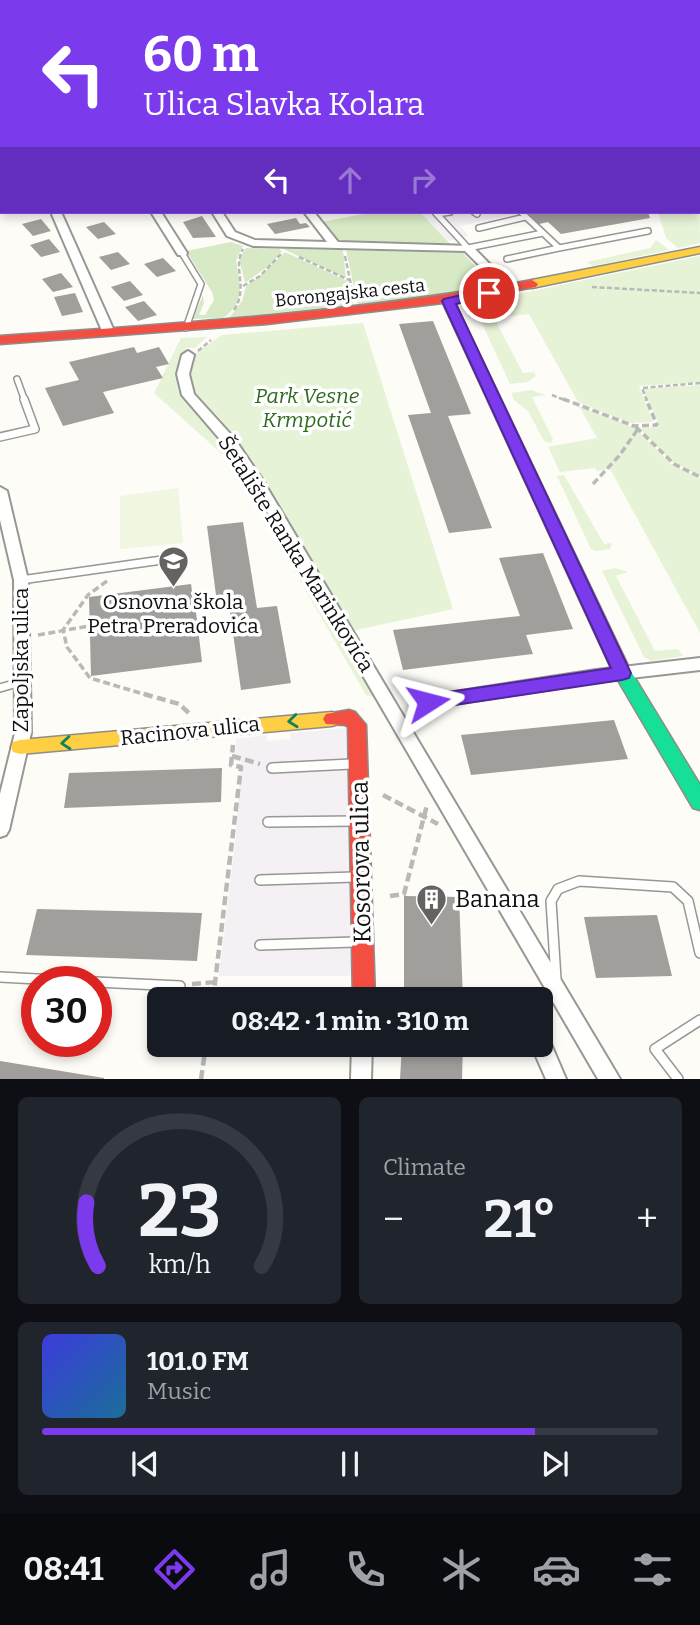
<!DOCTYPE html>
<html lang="en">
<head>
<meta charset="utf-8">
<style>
	:root { --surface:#171b24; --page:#20242c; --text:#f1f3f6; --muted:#9ea1a6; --line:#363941; --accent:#7c3aed }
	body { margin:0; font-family:Bitter,serif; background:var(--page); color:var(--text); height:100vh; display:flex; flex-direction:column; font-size:26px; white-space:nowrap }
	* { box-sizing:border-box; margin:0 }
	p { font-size:23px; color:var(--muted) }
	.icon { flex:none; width:38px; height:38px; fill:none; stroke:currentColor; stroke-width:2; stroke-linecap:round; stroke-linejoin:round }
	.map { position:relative; height:1079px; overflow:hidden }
	.details { display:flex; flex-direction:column; gap:18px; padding:18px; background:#0d0f14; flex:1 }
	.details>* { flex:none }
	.hud { position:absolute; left:0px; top:0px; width:700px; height:214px; box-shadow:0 4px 10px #0003; background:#7c3aed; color:#fff; overflow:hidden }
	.speed { position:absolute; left:21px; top:966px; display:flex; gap:14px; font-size:35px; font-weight:700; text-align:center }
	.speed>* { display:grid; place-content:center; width:91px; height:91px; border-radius:50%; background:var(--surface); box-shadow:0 4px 10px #0003; line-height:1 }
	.speed .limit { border:10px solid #d22; background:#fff; color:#111 }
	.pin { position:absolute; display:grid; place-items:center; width:60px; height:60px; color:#fff; margin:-30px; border:4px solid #fff; border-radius:50%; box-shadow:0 2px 7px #0007 }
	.me { position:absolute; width:77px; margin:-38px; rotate:81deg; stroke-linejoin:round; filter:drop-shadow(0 0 5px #0008) }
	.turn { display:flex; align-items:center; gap:24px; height:147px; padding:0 28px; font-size:32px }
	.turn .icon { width:91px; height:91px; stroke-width:2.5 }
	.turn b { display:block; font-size:49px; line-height:60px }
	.lanes { display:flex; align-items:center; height:66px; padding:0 28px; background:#0003; justify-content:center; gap:35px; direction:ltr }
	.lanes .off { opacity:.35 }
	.big { font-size:52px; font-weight:700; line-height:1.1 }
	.details .widget { flex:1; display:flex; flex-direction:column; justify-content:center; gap:10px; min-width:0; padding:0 24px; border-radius:10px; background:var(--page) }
	.details .dial { align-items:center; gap:0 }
	.dial svg { height:182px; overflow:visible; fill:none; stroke:var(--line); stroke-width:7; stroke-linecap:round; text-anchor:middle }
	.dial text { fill:var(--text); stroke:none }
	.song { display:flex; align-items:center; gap:21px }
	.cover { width:84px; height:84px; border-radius:10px; background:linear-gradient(135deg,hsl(240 70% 55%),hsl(200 70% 35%)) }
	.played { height:7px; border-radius:4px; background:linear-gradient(90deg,var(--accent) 80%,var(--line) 80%) }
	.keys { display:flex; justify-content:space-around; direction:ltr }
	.heat { display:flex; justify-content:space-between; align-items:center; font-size:38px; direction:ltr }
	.details .tiles { flex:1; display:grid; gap:18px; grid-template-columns:1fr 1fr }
	.widget:last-child { grid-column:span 2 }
	.trip { position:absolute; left:147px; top:987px; width:406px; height:70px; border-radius:10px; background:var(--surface); box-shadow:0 4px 10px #0003; font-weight:700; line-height:70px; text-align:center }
	.dock { display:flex; height:112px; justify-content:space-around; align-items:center; background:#090b0e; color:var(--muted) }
	.dock .icon { width:49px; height:49px }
	.dock .current { color:var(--accent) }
	.dock b { font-size:32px; color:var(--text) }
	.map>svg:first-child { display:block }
	.industrial { fill:#f5f0f3 }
	.green { fill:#e7f3d7 }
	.forest { fill:#d8eac5 }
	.pitch { fill:#f0f6e1 }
	.building { fill:#a19f9c }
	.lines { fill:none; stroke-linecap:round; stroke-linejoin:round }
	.lane-far3-casing { stroke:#979795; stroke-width:6 }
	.lane-far2-casing { stroke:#979795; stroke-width:8 }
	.lane-far1-casing { stroke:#979795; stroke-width:10 }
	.lane-casing { stroke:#979795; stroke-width:12 }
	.street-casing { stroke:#979795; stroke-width:4 }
	.fast-casing { stroke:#8e8d8b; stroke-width:3 }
	.slow-casing { stroke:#8e8d8b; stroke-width:3 }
	.jam-casing { stroke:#8e8d8b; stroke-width:3 }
	.path-far2 { stroke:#b9b9b8; stroke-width:2.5; stroke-dasharray:5 2.5; stroke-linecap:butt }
	.path-far1 { stroke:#b9b9b8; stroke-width:3.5; stroke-dasharray:7 3.5; stroke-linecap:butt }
	.path { stroke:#b9b9b8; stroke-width:4.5; stroke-dasharray:9 4.5; stroke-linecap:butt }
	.lane-far3 { stroke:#fffffe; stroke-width:4.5 }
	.lane-far2 { stroke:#fffffe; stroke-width:5 }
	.lane-far1 { stroke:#fffffe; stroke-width:7 }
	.lane { stroke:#fffffe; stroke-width:9 }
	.street { fill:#fffffe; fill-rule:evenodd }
	.fast { fill:#16e098; fill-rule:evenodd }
	.slow { fill:#ffcf43; fill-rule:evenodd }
	.jam { fill:#f24e42; fill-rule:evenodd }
	.oneway { stroke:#14835b }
	.route { fill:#7c3aed; stroke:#51269a; stroke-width:2 }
	.labels { text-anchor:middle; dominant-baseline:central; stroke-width:7; stroke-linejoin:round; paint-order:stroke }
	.far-street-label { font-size:18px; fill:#111; stroke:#fff }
	.park-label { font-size:21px; font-style:italic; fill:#2f6b1f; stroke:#fff }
	.street-label { font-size:21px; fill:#111; stroke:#fff }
	.poi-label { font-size:21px; fill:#111; stroke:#fff }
	.near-street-label { font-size:24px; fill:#111; stroke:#fff }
	.near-poi-label { font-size:24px; fill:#111; stroke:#fff; text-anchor:start }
</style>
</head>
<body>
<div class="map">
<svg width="700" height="1079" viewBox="0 0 700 1079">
	<rect width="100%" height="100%" fill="#fdfcf7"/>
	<path class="industrial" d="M116,0h479l3,2h-481z
		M420,212h93l3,2 -56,12 9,10 -21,5z
		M346,728l12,248h-139l17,-141 5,-74h-6l1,-22 31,-4v6l24,-2 -1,-6z"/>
	<path class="green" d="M698,65l2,178 -22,5 -12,-10 -8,-26h40z
		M656,240l13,10 -76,16 -6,-4 63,-14z
		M700,256v126l-61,4 14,36 -23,1 -52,-21 -49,-88 -35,4 29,55 11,-1 2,4 -8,6 -18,2 -30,-65 -10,-15z
		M363,323l90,286 -101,22 -103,-172 -54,-64 -7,-19 4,-20 30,-21z
		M207,337l-12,11h-9l-9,26 7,24 35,39 32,47 123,213 -8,-2 -134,-232 -78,-70 27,-55z
		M700,385v91l-27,-14 -34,-34 21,-1 -17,-38z
		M531,390l15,5 -14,2 21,42 -2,4 -7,-2 -16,-30 -14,-11 -3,-7z
		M579,406l56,22 36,36 29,14v155l-90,-164 -13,2 -2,-3 -35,4 -12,-25 49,-9z
		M564,475l40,69 8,-1 -2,6 -14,2 -5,-2 -34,-73z
		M615,568l13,4 -12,4 39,75 23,-2 5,7 -32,5 -7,-4 -42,-86z"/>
	<path class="forest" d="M374,212h46l32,34 -106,-2 -10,-4 -15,-18z
		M231,242l12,4 -7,14c4,24 10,42 -13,58l-30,1 10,-24 1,8 -5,12h6l9,-15 -2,-8 -26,-41z
		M246,248l33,1 3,2 -11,13 -26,19 -6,-25z
		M283,249l60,1 3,28z
		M346,250l117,3 24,25 1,6 -5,4 -125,18z
		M285,252l62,29 7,26h-24l-101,11 13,-17 4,-15 18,-13z"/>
	<path class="pitch" d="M178,488l5,55 -63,6v-53z"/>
	<path class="building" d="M526,212h122l2,6 -89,16 -13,-12 -9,2z
		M202,216l14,21 -23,1 -10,-16z
		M296,218l4,6 6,-1 4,4 -35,7 -8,-10z
		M41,219l10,12 -18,5 -11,-12z
		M104,222l12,12 -18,5 -12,-12z
		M49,239l11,13 -19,5 -11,-12z
		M118,252l12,12 -19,6 -12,-13z
		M163,258l13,13 -19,6 -13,-13z
		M61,273l12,14 -20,5 -11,-13z
		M130,281l13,14 -19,6 -13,-14z
		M75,293l8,19 -21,4 -8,-19z
		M144,301l13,14 -19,6 -13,-14z
		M433,321l38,93 -23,2 44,112 -43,5 -41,-118 23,-2 -32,-89z
		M134,347l3,6 22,-6 10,17 -13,3 7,11 -60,14 11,21 -51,13 -18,-38 34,-8 -10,-18z
		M243,522l14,86 20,-2 14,77 -50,7 -11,-78h4l-2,-12 -37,4 7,58 -111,14 -2,-79 102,-13 2,14 23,-3 -9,-69z
		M543,553l30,76 -47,6 7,19 -130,16 -10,-40 127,-14 -21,-58z
		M614,720l14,39 -157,16 -10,-40z
		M222,768l-1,34 -157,6 5,-35z
		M404,896l55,1 4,102h-59z
		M37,909l165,4 -5,48 -171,-6z
		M657,915l15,61 -76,2 -12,-61z
		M402,1045h61l-1,34h-62z
		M0,1061l104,17v1h-104z"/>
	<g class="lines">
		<defs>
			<path id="lane-far3" d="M298,0l2,2
				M63,2l12,-2"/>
			<path id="lane-far2" d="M435,212l33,36 75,-15
				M474,212l3,2
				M521,212l38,36 89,-17
				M437,214l13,-2
				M479,228l46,-11
				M182,253l19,31 -15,44
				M507,259l52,-11
				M17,379l8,22"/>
			<path id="lane-far1" d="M0,437l35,-8 -11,-30
				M21,580l162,-23
				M0,688l21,-6"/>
			<path id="lane" d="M272,768l79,-4
				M268,822l87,-1
				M260,880l95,-3
				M260,945l95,-3
				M0,977l94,5
				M556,979l-5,-78 7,-12 21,-8 94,6 15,14 12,52
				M96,982l84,4
				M678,1079l-23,-30 45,-29"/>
			<path id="street" d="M0,0h6l-4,2 -2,9z
				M92,0h8v2h-7z
				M2,170v6l-2,1v-6z
				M51,212h10l54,121 -2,2h-8l-2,-2z
				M151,212h10l26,41 -1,2h-8z
				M212,212h10l13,20 20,8 72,2 -23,-30h10l24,30 134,4 42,43 -1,2h-8l-40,-40 -212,-5 -26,-10z
				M188,351l6,4 -5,19 5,20 40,44 28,41 358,600h-22l-349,-599 -25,-36 -42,-49 -5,-21 5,-19z
				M0,487l7,4 21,89 3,153 -22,97 -3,5 -6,2v-43l15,-61 -1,-153 -14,-60z
				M700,658v12l-104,12 -168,26 -6,-2 -2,-4 2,-4 6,-2 168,-26z
				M541,1034l7,3 18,42h-20l-15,-34h10z
				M352,1045h20l-1,34h-20z"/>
			<path id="fast" d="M621,663l6,2 73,120v25l-7,-2 -81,-138 3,-5z"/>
			<path id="slow" d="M700,247v6l-168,35 -6,-4 6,-4z
				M332,712l6,2 3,5 -3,5 -6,2 -312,28 -7,-2 -2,-5 2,-5 7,-2z"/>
			<path id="jam" d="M532,280l6,4 -2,3 -82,14 176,369 -3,5h-12l-3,-5 -169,-367 -176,21 -267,20v-8c178,-12 356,-24 532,-56z
				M349,710l6,2 11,13 9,274h-22l-5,-272 -3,-2 -19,-1 -3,-5 3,-5z"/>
		</defs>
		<use href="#lane-far3" class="lane-far3-casing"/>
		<use href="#lane-far2" class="lane-far2-casing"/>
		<use href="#lane-far1" class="lane-far1-casing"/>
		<use href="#lane" class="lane-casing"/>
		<use href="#street" class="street-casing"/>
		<use href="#fast" class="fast-casing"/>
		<use href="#slow" class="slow-casing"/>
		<use href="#jam" class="jam-casing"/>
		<path class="path-far2" d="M345,256l9,43
			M299,257l50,23
			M243,286l17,-10 21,-22
			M592,287l108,6
			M234,310c15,-23 -2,-41 9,-61
			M198,351l13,-11
			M552,395l15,6
			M647,401l-5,-13 58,-5"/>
		<path class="path-far1" d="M563,399l71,27 23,-1 -11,-26
			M636,427l38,37 26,13
			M593,484l26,-28 19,-27
			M107,581l-19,14 -25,35 4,17 23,31 60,18
			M38,635l51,-9"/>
		<path class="path" d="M144,694l35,10 11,10
			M232,756l28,8
			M383,795l55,29
			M390,896l14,-2 23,-89
			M192,984l24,-2
			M213,999l28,-232 -10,-2 2,-20
			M201,1079l5,-34"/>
		<use href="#lane-far3" class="lane-far3"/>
		<use href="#lane-far2" class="lane-far2"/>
		<use href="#lane-far1" class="lane-far1"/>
		<use href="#lane" class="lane"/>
		<use href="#street" class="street"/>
		<use href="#fast" class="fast"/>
		<use href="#slow" class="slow"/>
		<use href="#jam" class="jam"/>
	</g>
	<defs><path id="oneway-chevron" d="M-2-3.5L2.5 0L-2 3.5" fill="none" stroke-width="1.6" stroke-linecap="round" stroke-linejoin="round" transform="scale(1.75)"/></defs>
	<g class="oneway">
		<use href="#oneway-chevron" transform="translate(293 721) rotate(174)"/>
		<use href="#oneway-chevron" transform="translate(66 743) rotate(175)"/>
	</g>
	<path class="route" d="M489,289l4,1v6l-37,8 175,369 -2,5 -7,2 -194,29 -6,-2 -3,-5 3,-5 6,-2 183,-27 -169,-367 2,-2z"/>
	<defs>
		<symbol id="school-pin" viewBox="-11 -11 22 30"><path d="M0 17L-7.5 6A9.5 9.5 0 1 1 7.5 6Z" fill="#646362" stroke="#fff"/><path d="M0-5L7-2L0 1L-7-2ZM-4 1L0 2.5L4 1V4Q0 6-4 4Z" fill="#fff"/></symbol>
		<symbol id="building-pin" viewBox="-11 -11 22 30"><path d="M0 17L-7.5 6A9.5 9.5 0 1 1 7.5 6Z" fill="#646362" stroke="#fff"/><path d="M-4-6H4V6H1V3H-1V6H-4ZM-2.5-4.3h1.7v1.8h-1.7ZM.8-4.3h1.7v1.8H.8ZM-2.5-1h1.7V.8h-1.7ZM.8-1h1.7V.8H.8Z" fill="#fff"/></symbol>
	</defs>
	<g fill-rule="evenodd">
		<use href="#school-pin" x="156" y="544" width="35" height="47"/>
		<use href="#building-pin" x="414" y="882" width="35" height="47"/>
	</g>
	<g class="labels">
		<g class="far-street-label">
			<text transform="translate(350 293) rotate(-6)">Borongajska cesta</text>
		</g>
		<g class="park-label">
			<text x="307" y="396">Park Vesne<tspan x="307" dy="24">Krmpotić</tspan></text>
		</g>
		<g class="street-label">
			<text transform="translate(296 554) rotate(58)">Šetalište Ranka Marinkovića</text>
			<text transform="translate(21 660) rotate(-90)">Zapoljska ulica</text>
			<text transform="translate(190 731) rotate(-6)">Racinova ulica</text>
		</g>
		<g class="poi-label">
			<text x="173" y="602">Osnovna škola<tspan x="173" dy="24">Petra Preradovića</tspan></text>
		</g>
		<g class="near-street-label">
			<text transform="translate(361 862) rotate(-91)">Kosorova ulica</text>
		</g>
		<g class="near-poi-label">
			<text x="455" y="899">Banana</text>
		</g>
	</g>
</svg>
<div class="speed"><div class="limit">30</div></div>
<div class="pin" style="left:489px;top:293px;background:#d93025"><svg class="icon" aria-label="arrive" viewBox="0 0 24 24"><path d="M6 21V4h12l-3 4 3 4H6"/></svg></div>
<svg class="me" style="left:428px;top:702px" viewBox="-20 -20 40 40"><path d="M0-17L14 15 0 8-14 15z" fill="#7c3aed" stroke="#fff" stroke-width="4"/></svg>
<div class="trip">08:42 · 1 min · 310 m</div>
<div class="hud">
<div class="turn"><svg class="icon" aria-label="left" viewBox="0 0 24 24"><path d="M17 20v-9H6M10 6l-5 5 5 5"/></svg><div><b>60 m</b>Ulica Slavka Kolara</div></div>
<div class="lanes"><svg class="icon" aria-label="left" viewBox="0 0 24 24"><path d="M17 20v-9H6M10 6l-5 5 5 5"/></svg><svg class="icon off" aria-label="ahead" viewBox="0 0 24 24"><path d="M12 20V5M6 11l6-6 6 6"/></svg><svg class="icon off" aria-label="right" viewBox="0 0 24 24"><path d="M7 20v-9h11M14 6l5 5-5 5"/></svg></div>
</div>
</div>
<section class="details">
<div class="tiles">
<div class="widget dial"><svg viewBox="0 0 100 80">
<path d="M14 69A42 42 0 1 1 86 69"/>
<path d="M14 69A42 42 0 0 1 9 41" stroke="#7c3aed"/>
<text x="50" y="56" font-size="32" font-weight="700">23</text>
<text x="50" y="72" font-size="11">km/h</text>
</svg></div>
<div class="widget"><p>Climate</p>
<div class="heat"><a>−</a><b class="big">21°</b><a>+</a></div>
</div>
<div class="widget">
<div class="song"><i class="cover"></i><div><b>101.0 FM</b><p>Music</p></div></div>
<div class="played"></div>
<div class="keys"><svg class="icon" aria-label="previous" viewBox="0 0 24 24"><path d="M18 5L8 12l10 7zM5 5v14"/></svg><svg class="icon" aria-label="pause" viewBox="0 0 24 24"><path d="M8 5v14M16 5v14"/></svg><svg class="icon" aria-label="next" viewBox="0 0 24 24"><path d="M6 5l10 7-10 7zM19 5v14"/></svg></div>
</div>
</div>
</section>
<nav class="dock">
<b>08:41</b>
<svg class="icon current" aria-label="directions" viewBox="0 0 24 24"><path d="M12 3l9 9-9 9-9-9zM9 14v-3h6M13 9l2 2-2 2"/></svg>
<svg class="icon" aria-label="music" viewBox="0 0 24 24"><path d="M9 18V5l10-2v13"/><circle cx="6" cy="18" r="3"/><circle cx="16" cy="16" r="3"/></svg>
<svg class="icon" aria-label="phone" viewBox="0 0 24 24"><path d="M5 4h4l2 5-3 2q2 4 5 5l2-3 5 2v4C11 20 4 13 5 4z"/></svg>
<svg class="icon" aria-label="climate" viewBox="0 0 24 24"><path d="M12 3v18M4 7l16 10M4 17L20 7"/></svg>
<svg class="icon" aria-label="car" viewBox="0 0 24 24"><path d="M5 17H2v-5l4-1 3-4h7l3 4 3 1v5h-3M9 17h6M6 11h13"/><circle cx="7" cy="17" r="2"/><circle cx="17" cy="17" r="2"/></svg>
<svg class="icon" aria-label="filters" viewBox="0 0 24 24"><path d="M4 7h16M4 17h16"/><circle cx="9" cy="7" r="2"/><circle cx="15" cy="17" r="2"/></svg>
</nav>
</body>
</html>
